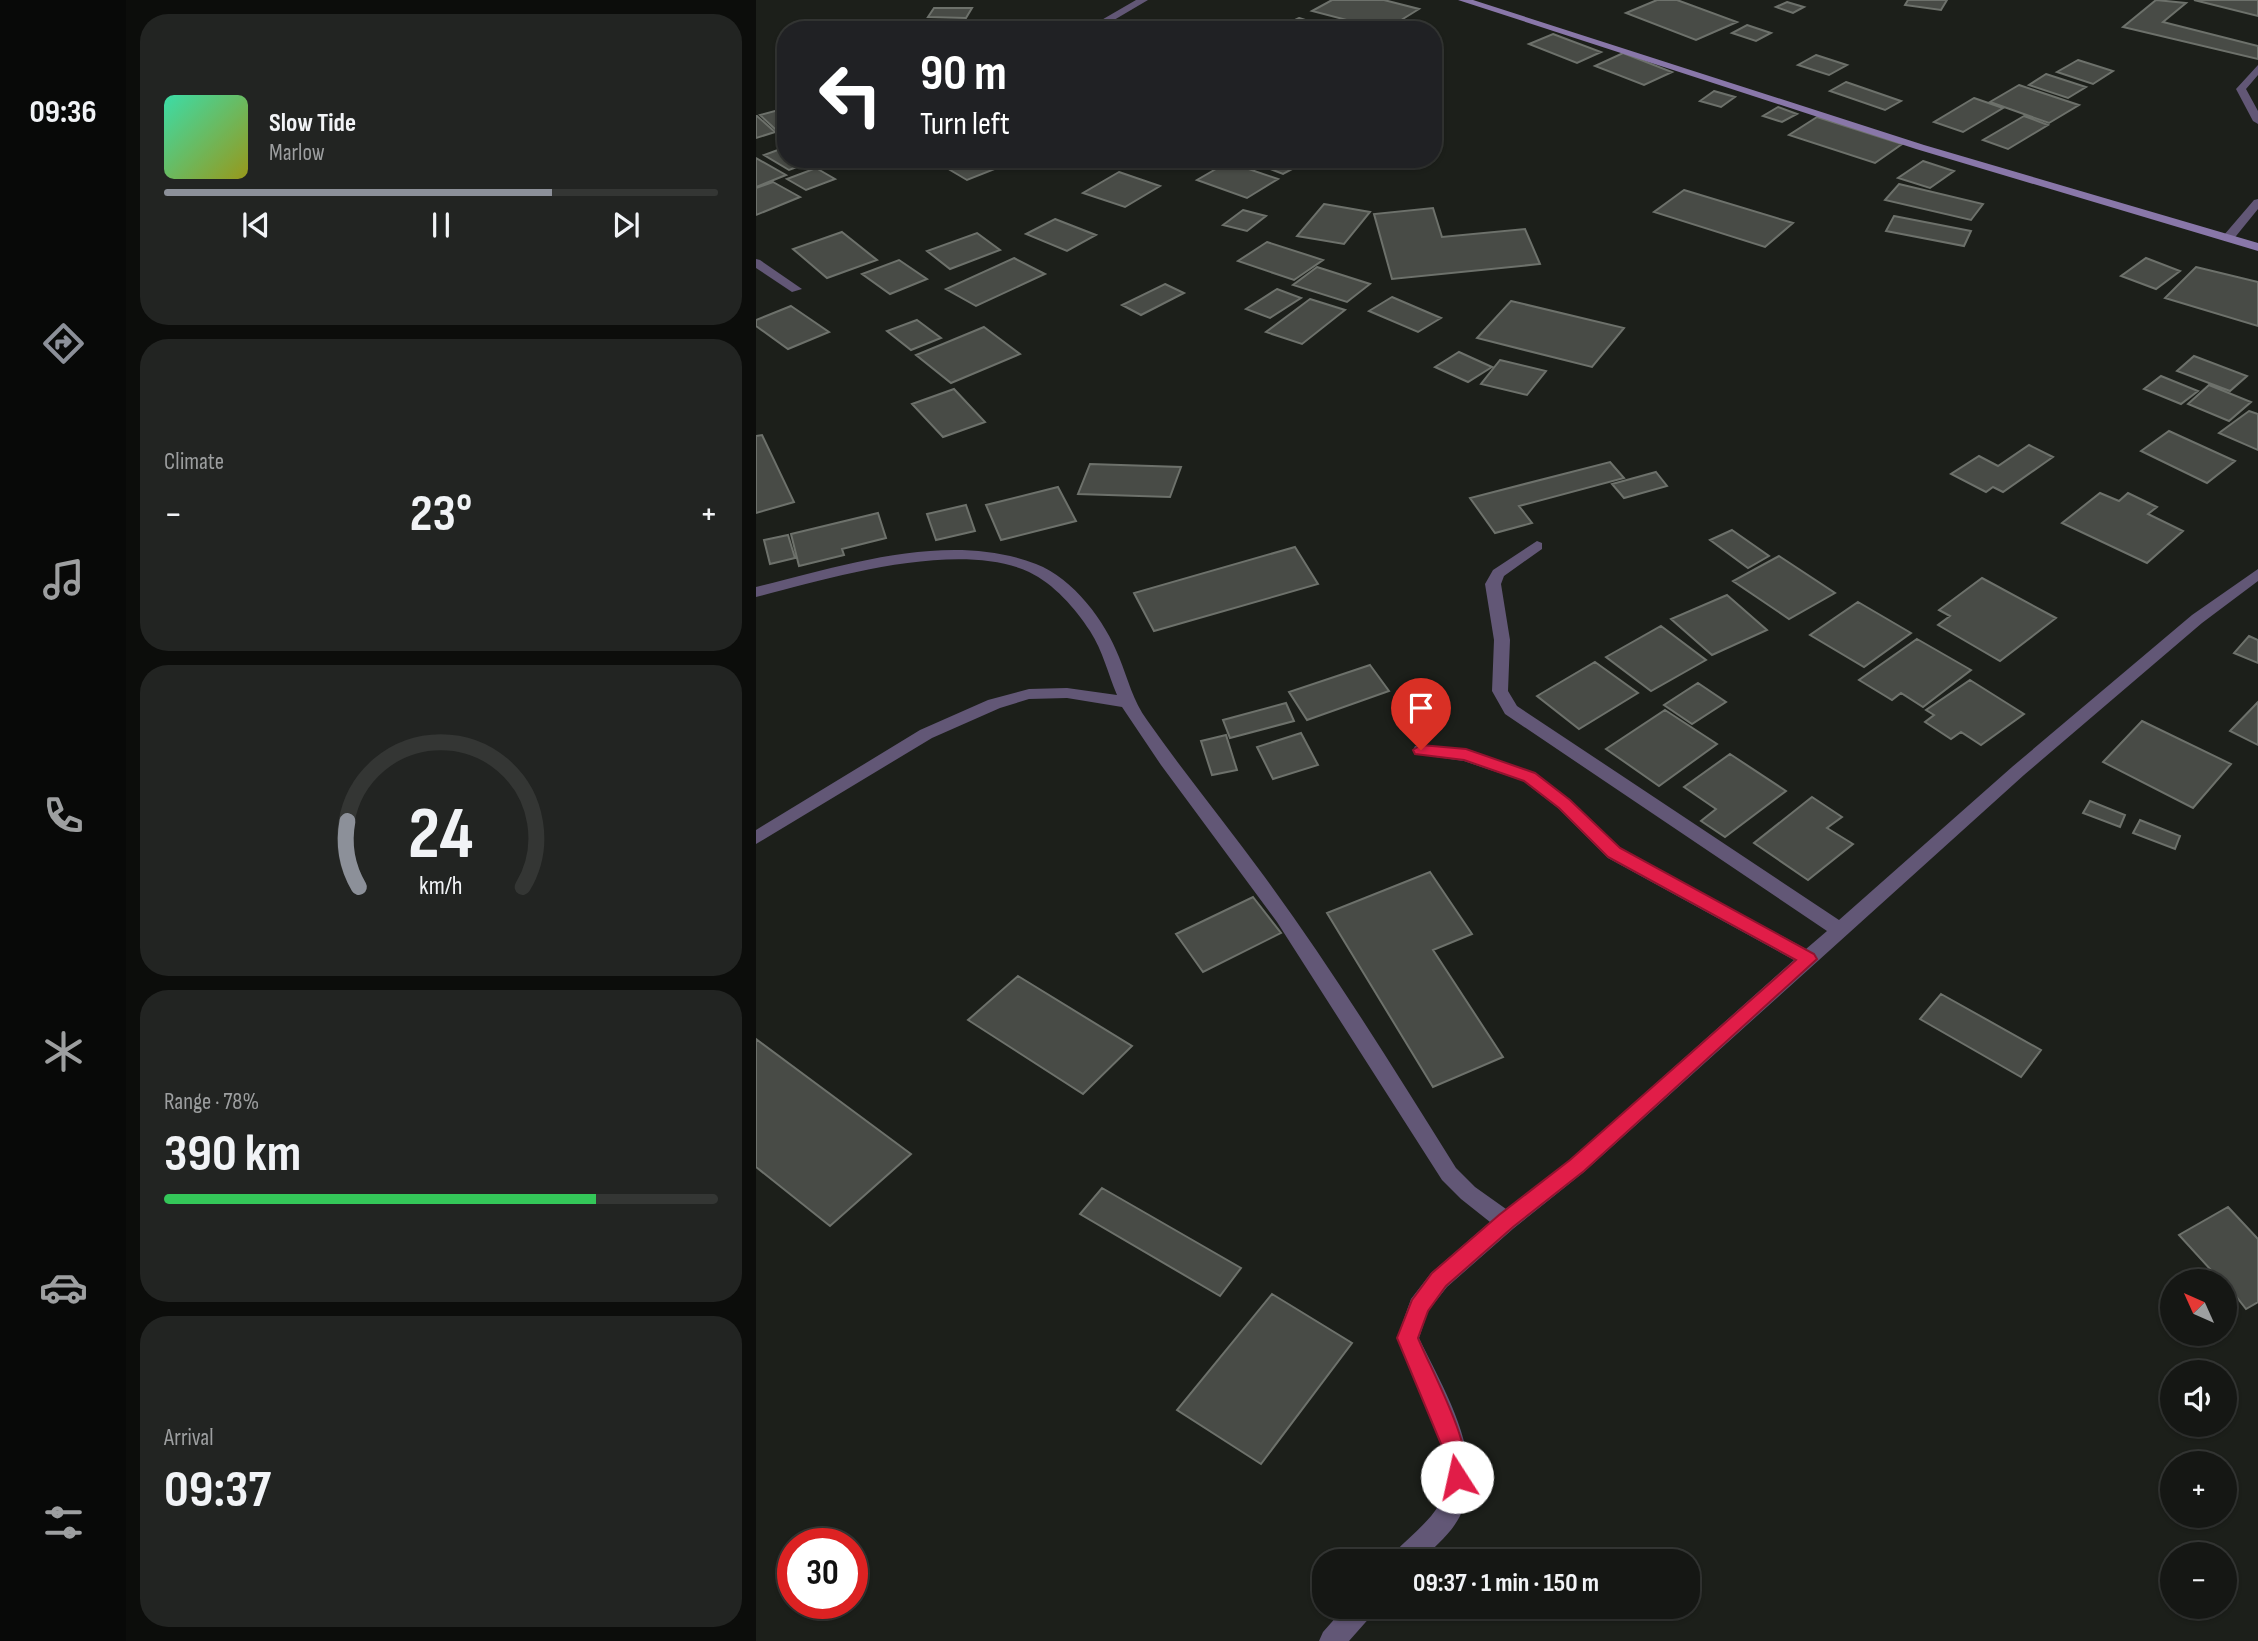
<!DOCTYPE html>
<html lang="en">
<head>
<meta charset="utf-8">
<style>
	:root { --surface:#151714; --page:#222422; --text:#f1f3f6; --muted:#9d9fa0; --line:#343634; --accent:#8c9099 }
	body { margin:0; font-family:"Sofia Sans Condensed",sans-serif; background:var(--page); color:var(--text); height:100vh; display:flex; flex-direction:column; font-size:26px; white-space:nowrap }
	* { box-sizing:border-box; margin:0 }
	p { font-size:23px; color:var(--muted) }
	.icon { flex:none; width:38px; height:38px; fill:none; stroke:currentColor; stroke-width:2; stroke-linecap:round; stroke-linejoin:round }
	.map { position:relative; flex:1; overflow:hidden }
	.sheet { display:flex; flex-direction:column; gap:14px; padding:14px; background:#0c0d0b; width:630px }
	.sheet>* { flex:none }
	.hud { position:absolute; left:21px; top:21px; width:665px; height:147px; border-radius:28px; box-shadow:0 2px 5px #0004,0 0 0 2px var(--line); background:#202124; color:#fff; overflow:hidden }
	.needle { width:46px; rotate:315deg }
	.tools { position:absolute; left:1404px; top:1269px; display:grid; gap:14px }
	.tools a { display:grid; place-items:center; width:77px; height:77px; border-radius:50%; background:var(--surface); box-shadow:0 2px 5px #0004,0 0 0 2px var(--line); font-size:35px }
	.speed { position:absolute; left:21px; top:1528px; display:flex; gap:14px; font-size:35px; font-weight:700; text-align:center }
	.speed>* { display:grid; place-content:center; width:91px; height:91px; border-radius:50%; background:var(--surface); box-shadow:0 2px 5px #0004,0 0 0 2px var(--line); line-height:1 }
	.speed .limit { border:10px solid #d22; background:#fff; color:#111 }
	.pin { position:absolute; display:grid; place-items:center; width:60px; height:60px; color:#fff; margin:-72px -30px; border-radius:50% 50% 50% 0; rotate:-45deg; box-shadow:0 0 7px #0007 }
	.pin .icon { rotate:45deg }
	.me { position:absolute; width:77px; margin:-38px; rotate:350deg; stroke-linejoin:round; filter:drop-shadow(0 0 5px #0008) }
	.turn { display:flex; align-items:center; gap:24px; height:147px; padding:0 28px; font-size:32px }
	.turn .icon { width:91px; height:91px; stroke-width:2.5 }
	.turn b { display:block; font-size:49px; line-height:60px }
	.big { font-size:52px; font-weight:700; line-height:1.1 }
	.sheet .card { flex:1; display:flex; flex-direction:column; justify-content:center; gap:10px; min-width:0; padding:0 24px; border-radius:28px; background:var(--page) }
	.sheet .dial { align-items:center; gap:0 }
	.dial svg { height:182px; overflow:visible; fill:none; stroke:var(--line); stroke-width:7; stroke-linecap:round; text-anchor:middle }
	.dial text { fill:var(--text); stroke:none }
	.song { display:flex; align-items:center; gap:21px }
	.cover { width:84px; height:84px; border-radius:10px; background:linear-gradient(135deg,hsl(160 70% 55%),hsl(60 70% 35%)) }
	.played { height:7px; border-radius:4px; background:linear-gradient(90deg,var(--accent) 70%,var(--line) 70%) }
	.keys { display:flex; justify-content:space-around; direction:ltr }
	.heat { display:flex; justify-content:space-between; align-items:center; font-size:38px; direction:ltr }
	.charge { height:10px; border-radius:5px; background:linear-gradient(90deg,#34c759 78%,var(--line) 0) }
	.trip { position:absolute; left:556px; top:1549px; width:388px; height:70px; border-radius:28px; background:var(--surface); box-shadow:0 2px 5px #0004,0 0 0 2px var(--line); font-weight:700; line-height:70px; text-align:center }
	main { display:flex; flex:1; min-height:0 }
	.menu { display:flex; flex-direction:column; width:126px; justify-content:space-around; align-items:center; background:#080908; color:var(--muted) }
	.menu .icon { width:49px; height:49px }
	.menu .active { color:var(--accent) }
	.menu b { font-size:32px; color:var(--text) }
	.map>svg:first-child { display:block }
	.building { fill:#484b46; stroke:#6d716b; stroke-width:2 }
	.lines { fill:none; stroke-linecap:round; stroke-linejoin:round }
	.street { fill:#625776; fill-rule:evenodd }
	.secondary { fill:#8977a9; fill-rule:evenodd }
	.route { fill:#e11d48; stroke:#92132f; stroke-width:2 }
</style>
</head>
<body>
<main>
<nav class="menu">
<b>09:36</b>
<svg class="icon active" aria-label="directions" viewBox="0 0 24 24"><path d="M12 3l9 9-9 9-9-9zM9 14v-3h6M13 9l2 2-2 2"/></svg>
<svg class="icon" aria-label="music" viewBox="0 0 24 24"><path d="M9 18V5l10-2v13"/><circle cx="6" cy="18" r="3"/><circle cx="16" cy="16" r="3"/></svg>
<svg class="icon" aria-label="phone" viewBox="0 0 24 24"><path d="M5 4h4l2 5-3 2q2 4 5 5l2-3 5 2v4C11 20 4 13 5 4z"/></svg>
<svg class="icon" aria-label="climate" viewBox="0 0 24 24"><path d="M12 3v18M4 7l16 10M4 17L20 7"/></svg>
<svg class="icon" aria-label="car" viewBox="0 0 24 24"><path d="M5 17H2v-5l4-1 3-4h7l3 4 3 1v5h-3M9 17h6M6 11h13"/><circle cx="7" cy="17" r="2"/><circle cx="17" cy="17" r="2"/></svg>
<svg class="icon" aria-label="filters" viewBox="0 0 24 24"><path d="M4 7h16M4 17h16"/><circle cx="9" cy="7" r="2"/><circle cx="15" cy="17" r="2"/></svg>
</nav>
<section class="sheet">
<div class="card">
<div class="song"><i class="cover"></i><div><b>Slow Tide</b><p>Marlow</p></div></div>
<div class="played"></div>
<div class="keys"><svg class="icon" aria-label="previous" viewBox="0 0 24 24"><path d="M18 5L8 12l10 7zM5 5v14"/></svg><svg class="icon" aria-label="pause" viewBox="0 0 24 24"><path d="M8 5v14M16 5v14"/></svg><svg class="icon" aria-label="next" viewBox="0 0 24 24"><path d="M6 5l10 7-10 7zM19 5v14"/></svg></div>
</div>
<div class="card"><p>Climate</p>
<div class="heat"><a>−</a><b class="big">23°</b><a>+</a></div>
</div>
<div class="card dial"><svg viewBox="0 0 100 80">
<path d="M14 69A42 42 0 1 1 86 69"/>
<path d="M14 69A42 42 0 0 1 9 40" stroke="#8c9099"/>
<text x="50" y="56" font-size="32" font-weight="700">24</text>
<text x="50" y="72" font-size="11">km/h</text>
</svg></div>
<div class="card"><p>Range · 78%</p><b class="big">390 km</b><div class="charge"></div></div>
<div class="card"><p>Arrival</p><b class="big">09:37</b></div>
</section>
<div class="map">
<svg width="1502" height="1641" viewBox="0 0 1502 1641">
	<rect width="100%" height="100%" fill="#1c1f1a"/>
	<path class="building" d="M576,0h52l35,9 -34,21 -73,-19z
		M901,0h20l60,22 -41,18 -70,-27z
		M1152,0h39l-6,10 -36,-5z
		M1400,0l30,3 -23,19 95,24v13l-135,-32z
		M1438,0h64v16z
		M1031,2l17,5 -11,6 -17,-6z
		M178,8h38l-6,10 -38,-1z
		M543,18l38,12h-64z
		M93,23l-3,7h-53l3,-5z
		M991,25l24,8 -15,8 -24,-8z
		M797,34l48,18 -24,11 -48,-19z
		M867,53l49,19 -28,13 -49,-19z
		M1060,55l31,10 -18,10 -31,-10z
		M1322,60l35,11 -20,13 -36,-12z
		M1290,74l40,13 -18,11 -39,-13z
		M1090,82l55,19 -16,9 -55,-19z
		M1263,85l60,20 -30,18 -59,-21z
		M958,91l21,6 -14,10 -21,-6z
		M1218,98l29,10 -40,24 -29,-10z
		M1022,107l19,7 -15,8 -19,-6z
		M30,108v19l-10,3 -16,-15z
		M0,116h1l18,16 -19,6z
		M1268,116l24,9 -40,24 -25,-9z
		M1061,117l85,27 -27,19 -86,-28z
		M30,147v12h33l-30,11 -25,-15z
		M0,158l30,17 -30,12z
		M185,159h61l8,4 -43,17 -32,-19z
		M489,159h66l-28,15z
		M1167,161l31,10 -24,17 -32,-10z
		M472,162l50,17 -31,19 -50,-18z
		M60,168l19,11 -29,11 -19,-11z
		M363,172l41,14 -35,21 -42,-14z
		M17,182l27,15 -44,18v-27z
		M1143,184l84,20 -12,16 -86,-20z
		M928,190l109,33 -28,24 -111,-35z
		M568,204l46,8 -26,32 -47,-8z
		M677,208l9,29 83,-8 15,35 -148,15 -18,-65z
		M487,210l23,6 -19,15 -24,-6z
		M1138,216l77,15 -7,15 -78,-15z
		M299,219l41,16 -29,16 -41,-17z
		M86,232l35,28 -50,18 -34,-29z
		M221,233l23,17 -50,19 -23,-18z
		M511,242l56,18 -29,20 -56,-19z
		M258,258l31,16 -69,32 -30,-17z
		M1390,258l34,13 -24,18 -35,-13z
		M143,260l28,19 -37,15 -28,-20z
		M561,267l53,17 -23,18 -54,-17z
		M1440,267l62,15v44l-93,-28z
		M409,284l19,9 -43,22 -19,-10z
		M521,289l24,9 -31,20 -24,-9z
		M636,297l49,21 -23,14 -49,-21z
		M554,299l35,11 -43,34 -36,-12z
		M755,301l113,27 -32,39 -115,-29z
		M35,306l38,26 -41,17 -32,-23v-6z
		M161,320l24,18 -30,12 -24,-19z
		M228,327l36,27 -69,29 -35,-28z
		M703,352l33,15 -24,15 -33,-15z
		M1438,356l53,20 -17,15 -53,-20z
		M744,360l46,11 -19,24 -46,-11z
		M1405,376l37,15 -17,13 -37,-15z
		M1453,385l42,17 -22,19 -41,-17z
		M198,389l31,33 -42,15 -31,-33z
		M1493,411l9,3v36l-39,-17z
		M1413,431l66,30 -28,22 -66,-32z
		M6,435l32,67 -38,11v-77z
		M1273,445l24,12 -50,35 -10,-5 -7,5 -35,-18 28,-18 19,10z
		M854,462l14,16 -105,28 13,17 -37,10 -25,-35z
		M334,464l91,3 -11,30 -92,-3z
		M900,472l11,14 -43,12 -12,-14z
		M302,487l18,34 -75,19 -15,-35z
		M1344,493l19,8 9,-8 29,14 -9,7 35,17 -36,32 -85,-40z
		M210,505l9,26 -39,9 -9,-26z
		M122,513l8,25 -44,11 2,6 -45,11 -8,-32z
		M976,530l37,26 -21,12 -38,-28z
		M32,535l7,23 -25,6 -6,-24z
		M539,547l23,37 -164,47 -20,-38z
		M1023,556l56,37 -46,26 -56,-38z
		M1226,578l74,40 -56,43 -62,-36 12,-9 -11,-6z
		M971,595l40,35 -55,25 -41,-36z
		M1102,602l53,31 -47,34 -54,-32z
		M905,626l45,34 -55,31 -45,-34z
		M1493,636l9,4v23l-24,-10z
		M1161,639l54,31 -48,37 -22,-14 -9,7 -33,-20z
		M839,662l43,31 -59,36 -42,-33z
		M614,665l19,26 -82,29 -18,-28z
		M1214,680l54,34 -43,31 -20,-13 -10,7 -26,-17 9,-7 -8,-5z
		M942,683l28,19 -34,22 -28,-19z
		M1502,702v43l-28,-14z
		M530,703l8,18 -64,17 -7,-18z
		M909,710l52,34 -58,42 -53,-37z
		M1386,721l89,43 -38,44 -90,-46z
		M545,733l17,32 -45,14 -16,-32z
		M470,735l11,35 -25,5 -11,-34z
		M974,754l56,37 -61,46 -24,-16 15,-12 -32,-22z
		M1056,797l30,20 -15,11 26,16 -45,36 -54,-37z
		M1334,801l35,14 -5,12 -37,-14z
		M1384,820l40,16 -5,13 -42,-16z
		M674,872l42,62 -39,16 70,107 -70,30 -106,-174z
		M497,897l28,36 -78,39 -27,-38z
		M262,976l114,70 -49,48 -115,-74z
		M1185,994l100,56 -20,27 -101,-58z
		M0,1039l155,115 -81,72 -74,-59z
		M346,1188l139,80 -21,28 -140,-82z
		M1472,1207l30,32v63l-12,7 -22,-28h-3l-42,-46z
		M516,1294l80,49 -91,121 -84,-54z"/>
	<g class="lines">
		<path class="street" d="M380,0h12l-51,30 -11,-1z
			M1502,65v10l-12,14 12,22v13l-5,-3 -17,-32z
			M1502,199v10l-26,32h-8v-6l30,-35z
			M0,259l4,1 42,29 -10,3 -36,-24z
			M781,541l5,2v6l-38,27 -3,8 9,56 -2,51 9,15 322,214 173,-153 180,-152 66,-46v12l-56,42 -178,152 -440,397 -70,56 -67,59 -19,24 -9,27c24,51 69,121 41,178 -9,18 -26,31 -39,45h-29l3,-9c14,-15 33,-29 44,-47 24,-41 -25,-128 -42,-167l14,-39 20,-26 59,-51 -29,-23 -19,-19 -165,-258 -116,-157 -39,-58 -55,-9 -38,1 -29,9 -68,30 -176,106v-14l164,-100 68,-30 41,-11 38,-1 50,7c-9,-21 -14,-44 -27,-64 -15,-23 -36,-47 -61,-59 -71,-33 -200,6 -273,25v-10c87,-21 192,-57 280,-23 38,15 69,57 83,93 9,22 14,44 28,63 37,53 79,104 117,156 69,94 130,193 192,292l19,19 31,22 64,-49 224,-200 -186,-102 -50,-50 -35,-27 -59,-20 -49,-7 -2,-4 2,-4 51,3 69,24 35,27 50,48 186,101 21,-18 -322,-217 -13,-23 2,-51 -9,-56 8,-14z
			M590,1606h29l-3,9 -23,26h-30l4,-9z"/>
		<path class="secondary" d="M702,0h15l451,145 334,98v8l-342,-102z"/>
	</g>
	<path class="route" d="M665,745l45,4 69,24 35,27 50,48 194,106 3,5 -233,212 -71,56 -67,59 -18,25 -10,27c13,32 60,116 47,147l-8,3 -7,-3 -6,-34 -47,-113 15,-38 20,-27 67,-58 71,-55 226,-200 -188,-103 -49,-49 -35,-27 -60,-21 -49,-6 -2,-4z"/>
</svg>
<div class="tools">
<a><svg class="needle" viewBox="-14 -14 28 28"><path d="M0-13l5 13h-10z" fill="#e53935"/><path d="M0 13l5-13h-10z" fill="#9d9fa0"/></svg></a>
<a><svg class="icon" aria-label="sound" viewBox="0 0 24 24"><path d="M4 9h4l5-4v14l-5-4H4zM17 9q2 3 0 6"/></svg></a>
<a>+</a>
<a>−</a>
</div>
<div class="speed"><div class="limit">30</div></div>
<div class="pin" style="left:665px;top:750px;background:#d93025"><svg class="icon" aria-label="arrive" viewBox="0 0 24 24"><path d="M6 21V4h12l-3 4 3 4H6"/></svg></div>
<svg class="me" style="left:701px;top:1477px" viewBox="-20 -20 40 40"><circle r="19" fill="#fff"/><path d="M0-13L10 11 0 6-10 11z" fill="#e11d48"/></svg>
<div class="trip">09:37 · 1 min · 150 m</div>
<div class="hud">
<div class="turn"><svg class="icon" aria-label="left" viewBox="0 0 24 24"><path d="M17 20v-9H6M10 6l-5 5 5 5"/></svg><div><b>90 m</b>Turn left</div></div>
</div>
</div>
</main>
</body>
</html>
